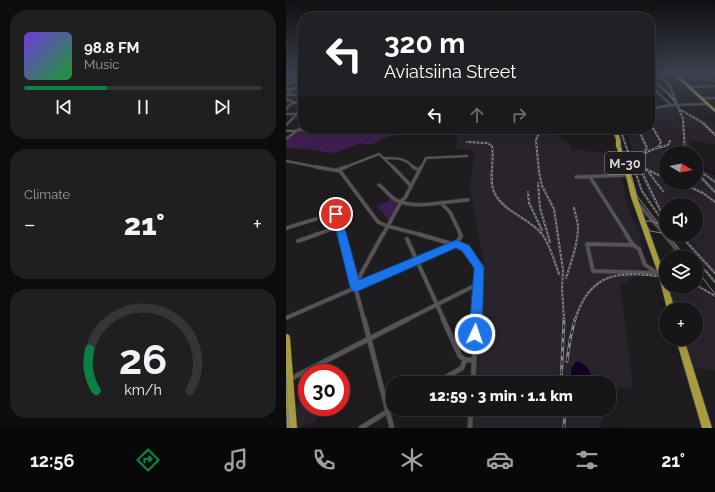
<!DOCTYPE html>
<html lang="en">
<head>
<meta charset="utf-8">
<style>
	:root { --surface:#161517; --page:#1f1e20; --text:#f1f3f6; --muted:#9e9fa1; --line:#353436; --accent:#0b8043 }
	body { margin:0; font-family:Raleway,sans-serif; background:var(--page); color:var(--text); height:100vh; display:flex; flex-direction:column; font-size:15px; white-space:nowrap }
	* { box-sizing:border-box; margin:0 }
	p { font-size:13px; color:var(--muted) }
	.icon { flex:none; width:22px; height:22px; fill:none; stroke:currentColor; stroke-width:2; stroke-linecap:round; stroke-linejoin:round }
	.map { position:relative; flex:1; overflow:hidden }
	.drawer { display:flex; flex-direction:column; gap:10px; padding:10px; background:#0c0c0d; width:286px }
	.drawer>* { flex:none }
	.banner { position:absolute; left:12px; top:12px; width:357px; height:122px; border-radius:16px; box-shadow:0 4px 16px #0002,0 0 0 1px var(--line); background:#202124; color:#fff; overflow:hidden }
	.needle { width:26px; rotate:99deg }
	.buttons { position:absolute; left:373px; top:146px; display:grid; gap:8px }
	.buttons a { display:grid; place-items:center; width:44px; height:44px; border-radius:50%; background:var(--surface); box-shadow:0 4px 16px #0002,0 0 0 1px var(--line); font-size:20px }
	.speed { position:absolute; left:12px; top:364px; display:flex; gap:8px; font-size:20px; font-weight:700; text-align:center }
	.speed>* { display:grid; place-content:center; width:52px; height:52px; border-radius:50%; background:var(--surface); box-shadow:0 4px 16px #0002,0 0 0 1px var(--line); line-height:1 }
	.speed .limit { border:6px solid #d22; background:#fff; color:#111 }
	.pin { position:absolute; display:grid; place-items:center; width:34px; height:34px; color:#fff; margin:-17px; border:2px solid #fff; border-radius:50%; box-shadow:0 1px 4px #0007 }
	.me { position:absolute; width:44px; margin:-22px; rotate:3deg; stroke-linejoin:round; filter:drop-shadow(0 0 3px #0008) }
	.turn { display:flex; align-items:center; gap:14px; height:84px; padding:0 20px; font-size:18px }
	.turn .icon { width:52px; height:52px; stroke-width:2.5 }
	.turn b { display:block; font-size:28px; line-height:34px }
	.lanes { display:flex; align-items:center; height:38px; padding:0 20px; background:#0003; justify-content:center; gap:20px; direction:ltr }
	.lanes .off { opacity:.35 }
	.big { font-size:30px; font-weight:800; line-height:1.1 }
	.drawer .widget { flex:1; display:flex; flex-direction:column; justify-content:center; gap:6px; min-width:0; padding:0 14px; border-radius:16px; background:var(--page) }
	.drawer .dial { align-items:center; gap:0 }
	.dial svg { height:104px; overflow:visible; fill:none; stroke:var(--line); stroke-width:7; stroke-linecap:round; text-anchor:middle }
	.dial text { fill:var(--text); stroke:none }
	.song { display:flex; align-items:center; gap:12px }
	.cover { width:48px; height:48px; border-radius:6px; background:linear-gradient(135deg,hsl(260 70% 55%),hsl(130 70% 35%)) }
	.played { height:4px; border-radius:2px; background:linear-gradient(90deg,var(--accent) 35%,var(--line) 35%) }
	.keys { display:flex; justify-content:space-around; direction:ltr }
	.heat { display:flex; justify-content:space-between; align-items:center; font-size:22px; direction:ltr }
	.trip { position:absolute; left:100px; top:376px; width:230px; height:40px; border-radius:16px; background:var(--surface); box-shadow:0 4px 16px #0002,0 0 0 1px var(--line); font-weight:800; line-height:40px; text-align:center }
	.menu { display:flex; height:64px; justify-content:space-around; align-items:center; background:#090809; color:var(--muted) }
	.menu .icon { width:28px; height:28px }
	.menu .active { color:var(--accent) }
	.menu b { font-size:18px; color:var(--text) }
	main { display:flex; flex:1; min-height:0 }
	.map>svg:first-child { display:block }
	.built { fill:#29242c }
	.green { fill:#3d1f4f }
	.water { fill:#150122 }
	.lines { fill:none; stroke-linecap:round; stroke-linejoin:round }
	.stream { stroke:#150122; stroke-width:1 }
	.minor-far3-casing { stroke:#39383a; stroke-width:3 }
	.minor-far2-casing { stroke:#39383a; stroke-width:4.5 }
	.minor-far1-casing { stroke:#39383a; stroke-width:5 }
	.minor-casing { stroke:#39383a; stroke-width:6 }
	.highway-casing { stroke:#39383a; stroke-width:1.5 }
	.minor-far3 { stroke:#565457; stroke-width:2 }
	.minor-far2 { stroke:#565457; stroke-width:3 }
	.minor-far1 { stroke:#565457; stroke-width:3.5 }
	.minor { stroke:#565457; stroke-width:4.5 }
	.highway { fill:#a99b3f; fill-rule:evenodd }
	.tram-far1 { stroke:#868487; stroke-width:1 }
	.tram { stroke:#868487; stroke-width:1.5 }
	.rail-far1-casing { stroke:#868487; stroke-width:2 }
	.rail-casing { stroke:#868487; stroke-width:3 }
	.rail-far1 { stroke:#1e1c1f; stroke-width:1; stroke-dasharray:2; stroke-linecap:butt }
	.rail { stroke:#1e1c1f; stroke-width:1.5; stroke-dasharray:4.5; stroke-linecap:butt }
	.route { fill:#1a73e8; stroke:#114b97 }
	.labels { text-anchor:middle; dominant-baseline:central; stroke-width:4; stroke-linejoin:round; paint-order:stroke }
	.shield { fill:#1e1c1f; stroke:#9f9ea0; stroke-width:1 }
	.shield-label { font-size:13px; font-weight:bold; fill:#d6d5d7 }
</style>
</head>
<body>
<main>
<section class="drawer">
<div class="widget">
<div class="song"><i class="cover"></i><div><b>98.8 FM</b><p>Music</p></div></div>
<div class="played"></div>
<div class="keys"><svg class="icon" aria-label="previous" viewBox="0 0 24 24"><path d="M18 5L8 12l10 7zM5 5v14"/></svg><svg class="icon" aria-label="pause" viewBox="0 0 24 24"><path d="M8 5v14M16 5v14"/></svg><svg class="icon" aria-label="next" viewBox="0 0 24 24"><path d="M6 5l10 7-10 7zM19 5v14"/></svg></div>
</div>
<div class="widget"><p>Climate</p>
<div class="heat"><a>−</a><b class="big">21°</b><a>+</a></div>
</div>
<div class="widget dial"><svg viewBox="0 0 100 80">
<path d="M14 69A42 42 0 1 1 86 69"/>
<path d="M14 69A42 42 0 0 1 9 37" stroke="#0b8043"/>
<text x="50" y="56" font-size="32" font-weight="700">26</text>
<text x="50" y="72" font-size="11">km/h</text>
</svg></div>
</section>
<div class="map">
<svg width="429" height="428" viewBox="0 0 429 428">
	<rect width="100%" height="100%" fill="#1e1c1f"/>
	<path class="built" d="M364,95l9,12 15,-1 4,3 37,15v20l-25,-3 2,12h-26v30h30v-22l5,8 14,6v102l-37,-42h18v-30h-30v17l-17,-26 -9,-22 -8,-25 -8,-20h26z
		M202,129h31l15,4h21l7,7 8,4 1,5 38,4 8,5 11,49 12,29 2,24v12l-22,14 4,28 9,75 -24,-3v-3h-133l8,-119 -14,-74 4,-37 -4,-3 -15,-1 3,-14 9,-5 20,1z
		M410,286l15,9 4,6v69l-22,-2 -9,-29h12v-30h-22l-7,-22z
		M21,400v7h25l-10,7 -8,8 -17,6 -1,-22z
		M189,409h127l-1,19h-127z"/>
	<path class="green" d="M47,129h4l-3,6 15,-2 44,2 -23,10 -9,-2 -26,10 -49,-6v-7l13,-9z
		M98,190l14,12 -9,19 -9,-12 -2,1v-3h-3l15,-7 -7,-9z"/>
	<path class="water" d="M292,361c9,4 16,13 11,22h-18v-13l4,-8z"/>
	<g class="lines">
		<path class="stream" d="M413,164l5,5 11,6"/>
		<defs>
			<path id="minor-far3" d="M420,72l9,2
				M389,75l40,6
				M0,76l17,1
				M0,81l10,-4
				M0,85l17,-6
				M402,87l27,-1
				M367,88l18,17
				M0,89l17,-1
				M0,95l9,-7 8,-3
				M1,95h16
				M414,98h15
				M0,99l17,7
				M0,109l7,-7
				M364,109l21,-4 37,-1
				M0,114h17
				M0,125l17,-17
				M297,129l1,3
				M0,131l44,-2
				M45,133l62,-1
				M45,133l6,-4
				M0,139l17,-13
				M99,158c12,0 21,0 29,10
				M0,161l36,7
				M57,168l36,-14 15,14
				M135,168l5,-10 41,-2"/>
			<path id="minor-far2" d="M30,167l24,4 38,51 9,4 35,9
				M107,167l18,19
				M127,167l6,3
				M51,170l9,-3
				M290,177l53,-2
				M304,177l37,58
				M93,185c6,4 10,11 17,15 18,10 51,1 72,0
				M351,202l28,33
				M155,203l9,9 11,23
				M50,214l5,21
				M0,228l30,-9
				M29,235l25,-9
				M97,235l19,-35 3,-2 16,-31"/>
			<path id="minor-far1" d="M55,234l23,86
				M132,234l48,14 13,19 -3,53
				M340,234l7,11 6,4 6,16 11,7
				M378,234l19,23
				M121,239l37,81
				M12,241l20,-7
				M347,245l-46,-1 6,27 65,2
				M69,285l28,-51
				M0,318l170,-74 5,-8 -1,-2
				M120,320l72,-36"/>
			<path id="minor" d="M78,319l28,109
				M157,319l17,37 5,4
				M0,381l122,-62
				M150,383l26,-15 3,-8h9
				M187,383l3,-64
				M75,428l32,-20
				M184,428l1,-19"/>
			<path id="highway" d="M371,72l19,1 39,36v3l-41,-37 -16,-2z
				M326,129h4l4,10v7l7,17 10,34 28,79 1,11h2l7,22h-8l-8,-33 -28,-79 -8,-34 -7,-17v-7z
				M0,334l3,1 1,3 7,90h-10l-1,-22z
				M390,339h8l28,89h-10z"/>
		</defs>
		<use href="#minor-far3" class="minor-far3-casing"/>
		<use href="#minor-far2" class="minor-far2-casing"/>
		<use href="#minor-far1" class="minor-far1-casing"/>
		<use href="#minor" class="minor-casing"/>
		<use href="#highway" class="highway-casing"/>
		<use href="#minor-far3" class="minor-far3"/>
		<use href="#minor-far2" class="minor-far2"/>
		<use href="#minor-far1" class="minor-far1"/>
		<use href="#minor" class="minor"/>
		<use href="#highway" class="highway"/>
		<path class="tram-far1" d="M385,72l44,40
			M330,129l4,10 2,15 6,9 9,33 29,37
			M373,224l-7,-3h-6l-1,2 5,8 12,2 5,3
			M382,235l18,22
			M410,269l19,25"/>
		<path class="tram" d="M0,374l3,54"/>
		<defs>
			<path id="rail-far1" d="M364,79l18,14 9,11 -8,-20 -10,-8
				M391,104l6,15 2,34
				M395,110l22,13 12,12
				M364,123l11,19 -2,4 -5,3
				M255,129l-5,11 3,32 3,14 12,23 9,61 -1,18 2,32
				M334,129l22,62 24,35
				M352,129l9,19 -4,5
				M181,142l20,1 5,3c3,15 -4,32 2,46 9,20 35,26 48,42 9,12 12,27 17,40
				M410,163l8,11 11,8
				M352,164l24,50
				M410,172l19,20
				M363,173l14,18
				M375,176l-16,-7 -6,-5c0,-14 18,-15 29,-19l2,-4
				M252,183l2,25 10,34
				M395,183l22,10 12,9
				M242,192l1,11 13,27
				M394,235l35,38
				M419,270l10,12
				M280,278c5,-16 12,-34 12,-51 0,-6 -3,-13 -4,-19
				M410,285l19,11
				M289,320c15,-50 46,-49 91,-43"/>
			<path id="rail" d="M281,361l3,-21 5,-21
				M275,383l3,-64
				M278,428l1,-19"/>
		</defs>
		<use href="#rail-far1" class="rail-far1-casing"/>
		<use href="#rail" class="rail-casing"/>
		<use href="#rail-far1" class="rail-far1"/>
		<use href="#rail" class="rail"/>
	</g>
	<linearGradient id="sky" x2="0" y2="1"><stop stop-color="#100f11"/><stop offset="0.55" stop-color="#3b404d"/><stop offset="1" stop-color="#3b404d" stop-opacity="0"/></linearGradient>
	<rect width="429" height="132" fill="url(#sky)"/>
	<path class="route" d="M50,211l5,3 18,66 97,-40 13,5 15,22 -2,67 -2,5 -5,2 -4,-2 -2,-5 5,-66 -12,-17 -6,-3 -100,44 -4,-1 -2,-4 -18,-73z"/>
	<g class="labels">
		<rect class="shield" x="319" y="152" width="40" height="22" rx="3"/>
		<g class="shield-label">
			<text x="339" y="163">М-30</text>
		</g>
	</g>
</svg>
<div class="buttons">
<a><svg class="needle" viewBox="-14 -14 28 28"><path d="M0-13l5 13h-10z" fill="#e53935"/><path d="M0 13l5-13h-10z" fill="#9e9fa1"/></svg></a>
<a><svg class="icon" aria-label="sound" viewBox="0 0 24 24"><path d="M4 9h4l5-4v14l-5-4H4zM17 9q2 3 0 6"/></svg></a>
<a><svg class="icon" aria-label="layers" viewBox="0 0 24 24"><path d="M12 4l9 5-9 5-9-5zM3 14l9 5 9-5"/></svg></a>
<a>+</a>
</div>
<div class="speed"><div class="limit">30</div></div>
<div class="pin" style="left:50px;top:214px;background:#d93025"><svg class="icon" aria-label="arrive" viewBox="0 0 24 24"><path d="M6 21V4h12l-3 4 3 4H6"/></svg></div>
<svg class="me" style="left:189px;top:334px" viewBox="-20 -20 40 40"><circle r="17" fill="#1a73e8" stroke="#fff" stroke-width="3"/><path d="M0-11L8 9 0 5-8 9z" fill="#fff"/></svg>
<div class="trip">12:59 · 3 min · 1.1 km</div>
<div class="banner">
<div class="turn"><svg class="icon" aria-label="left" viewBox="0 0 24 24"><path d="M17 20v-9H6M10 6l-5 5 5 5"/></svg><div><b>320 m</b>Aviatsiina Street</div></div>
<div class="lanes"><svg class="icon" aria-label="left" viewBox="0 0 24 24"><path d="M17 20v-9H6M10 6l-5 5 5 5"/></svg><svg class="icon off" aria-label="ahead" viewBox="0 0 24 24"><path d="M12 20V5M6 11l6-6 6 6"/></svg><svg class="icon off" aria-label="right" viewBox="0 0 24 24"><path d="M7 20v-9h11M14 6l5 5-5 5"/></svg></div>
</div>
</div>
</main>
<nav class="menu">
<b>12:56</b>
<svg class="icon active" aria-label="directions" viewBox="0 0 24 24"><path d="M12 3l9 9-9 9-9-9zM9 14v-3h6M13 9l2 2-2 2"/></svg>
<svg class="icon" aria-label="music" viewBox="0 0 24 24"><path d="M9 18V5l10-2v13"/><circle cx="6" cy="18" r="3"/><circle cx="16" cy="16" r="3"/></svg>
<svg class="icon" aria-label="phone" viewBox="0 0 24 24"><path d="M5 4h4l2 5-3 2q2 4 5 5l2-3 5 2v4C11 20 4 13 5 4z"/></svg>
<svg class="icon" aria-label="climate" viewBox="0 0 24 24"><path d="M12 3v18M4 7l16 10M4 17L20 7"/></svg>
<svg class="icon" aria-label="car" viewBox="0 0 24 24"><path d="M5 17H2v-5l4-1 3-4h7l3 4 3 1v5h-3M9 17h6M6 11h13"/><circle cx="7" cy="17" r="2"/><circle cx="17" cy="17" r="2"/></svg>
<svg class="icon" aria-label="filters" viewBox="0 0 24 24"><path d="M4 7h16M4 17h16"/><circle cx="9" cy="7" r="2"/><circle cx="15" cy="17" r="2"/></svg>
<b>21°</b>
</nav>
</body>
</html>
